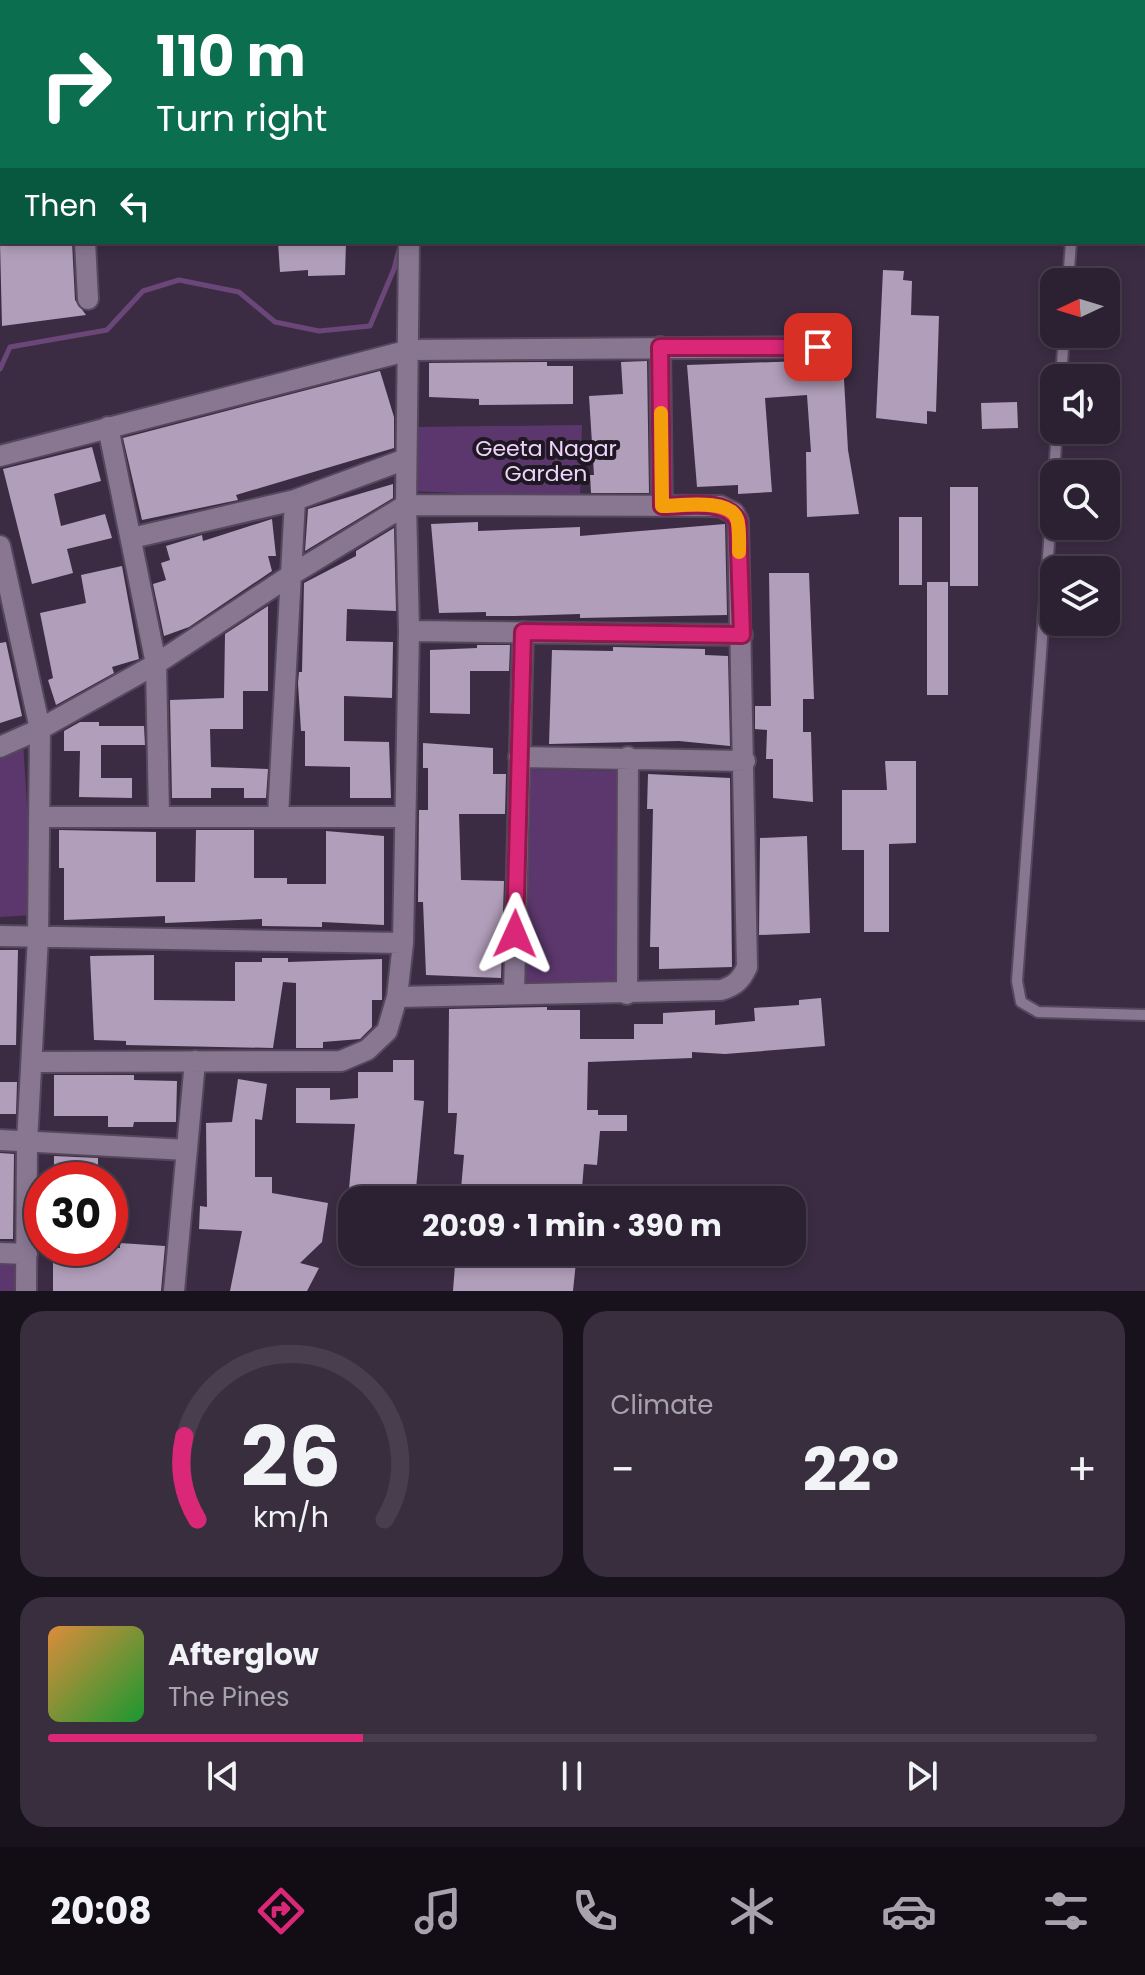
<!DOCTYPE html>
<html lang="en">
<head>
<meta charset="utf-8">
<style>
	:root { --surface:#2c2132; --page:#382e3e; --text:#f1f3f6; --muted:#a6a3ac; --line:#483e4d; --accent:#db2777 }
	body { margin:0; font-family:Poppins,sans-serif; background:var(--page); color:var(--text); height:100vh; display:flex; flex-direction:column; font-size:30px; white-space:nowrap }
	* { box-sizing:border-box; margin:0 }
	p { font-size:26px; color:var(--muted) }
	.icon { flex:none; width:44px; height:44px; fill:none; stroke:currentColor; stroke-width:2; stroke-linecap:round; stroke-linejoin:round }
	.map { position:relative; height:1291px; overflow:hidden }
	.details { display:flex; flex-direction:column; gap:20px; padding:20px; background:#18121c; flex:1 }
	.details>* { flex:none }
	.hud { position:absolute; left:0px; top:0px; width:1146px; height:244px; box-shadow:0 4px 12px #0003,0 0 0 2px var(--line); background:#0b6e4f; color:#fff; overflow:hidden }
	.needle { width:52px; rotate:266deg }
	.buttons { position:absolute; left:1040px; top:268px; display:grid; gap:16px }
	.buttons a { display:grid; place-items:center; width:80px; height:80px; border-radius:16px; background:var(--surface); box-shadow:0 4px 12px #0003,0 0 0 2px var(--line); font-size:40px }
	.speed { position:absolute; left:24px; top:1162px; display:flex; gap:16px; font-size:40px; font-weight:700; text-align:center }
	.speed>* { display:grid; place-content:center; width:104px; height:104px; border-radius:50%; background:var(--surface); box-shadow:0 4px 12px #0003,0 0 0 2px var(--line); line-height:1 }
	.speed .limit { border:12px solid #d22; background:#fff; color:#111 }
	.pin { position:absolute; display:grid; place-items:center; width:68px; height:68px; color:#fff; margin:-34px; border-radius:16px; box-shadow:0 4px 12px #0006 }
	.me { position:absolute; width:88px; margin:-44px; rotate:1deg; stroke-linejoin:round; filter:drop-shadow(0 0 6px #0008) }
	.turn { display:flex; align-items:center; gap:28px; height:168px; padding:0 24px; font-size:36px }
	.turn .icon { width:104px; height:104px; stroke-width:2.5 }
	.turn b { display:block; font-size:56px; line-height:68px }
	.then { display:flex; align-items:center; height:76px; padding:0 24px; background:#0003; gap:16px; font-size:30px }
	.big { font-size:60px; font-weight:700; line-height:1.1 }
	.details .tile { flex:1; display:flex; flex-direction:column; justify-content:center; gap:12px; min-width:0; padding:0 28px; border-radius:24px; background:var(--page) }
	.details .dial { align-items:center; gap:0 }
	.dial svg { height:208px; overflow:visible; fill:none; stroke:var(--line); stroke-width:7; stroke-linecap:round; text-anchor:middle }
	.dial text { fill:var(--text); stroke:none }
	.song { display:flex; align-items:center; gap:24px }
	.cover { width:96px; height:96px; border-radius:12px; background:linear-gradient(135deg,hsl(30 70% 55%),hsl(130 70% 35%)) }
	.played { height:8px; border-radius:4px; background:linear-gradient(90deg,var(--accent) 30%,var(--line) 30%) }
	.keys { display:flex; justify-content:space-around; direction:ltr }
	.heat { display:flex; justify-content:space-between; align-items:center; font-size:44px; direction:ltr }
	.details .tiles { flex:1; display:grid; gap:20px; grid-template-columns:1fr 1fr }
	.tile:last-child { grid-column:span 2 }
	.trip { position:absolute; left:338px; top:1186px; width:468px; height:80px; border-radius:24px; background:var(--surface); box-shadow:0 4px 12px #0003,0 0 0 2px var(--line); font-weight:700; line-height:80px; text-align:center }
	.tab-bar { display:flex; height:128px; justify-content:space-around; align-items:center; background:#120d14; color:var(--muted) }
	.tab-bar .icon { width:56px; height:56px }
	.tab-bar .on { color:var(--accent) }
	.tab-bar b { font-size:36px; color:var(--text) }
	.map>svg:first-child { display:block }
	.green { fill:#5c376d }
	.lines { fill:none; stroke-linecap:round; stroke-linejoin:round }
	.stream { stroke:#6b4779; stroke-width:5 }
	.building { fill:#b19eba }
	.service-casing { stroke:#55485c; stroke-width:14 }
	.minor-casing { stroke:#55485c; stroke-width:24 }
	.service { stroke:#897792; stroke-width:10 }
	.minor { stroke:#897792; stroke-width:20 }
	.route-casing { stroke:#8e194d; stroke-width:20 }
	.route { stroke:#db2777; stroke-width:14 }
	.slow { stroke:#f59e0b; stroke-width:14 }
	.labels { text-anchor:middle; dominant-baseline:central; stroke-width:8; stroke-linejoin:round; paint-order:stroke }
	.park-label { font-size:22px; fill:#eed4fb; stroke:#1f1822 }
</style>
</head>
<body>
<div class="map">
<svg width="1145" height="1291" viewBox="0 0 1145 1291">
	<rect width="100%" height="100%" fill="#3b2c43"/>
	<path class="green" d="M582,425l-2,73 -171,-7 6,-64z
		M23,742l11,173 -34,2v-165z
		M525,769l94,2 -4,213 -94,-2z
		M0,1258h16l-1,33h-15z"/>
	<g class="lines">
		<path class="stream" d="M685,2v-2
			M486,242h17
			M0,369l10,-22 97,-17 36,-39 36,-11 60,12 36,30 44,9 51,-5 24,-57 7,-27"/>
	</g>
	<path class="building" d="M0,242h72l3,58 11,15 -84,11z
		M278,242h68l-1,33 -37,1v-6l-28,2z
		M883,270l21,1 -1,9 9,1 -1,34 28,1 -3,96 -9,-1v13l-51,-6z
		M647,361l2,132h-58l-1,-18h4l-5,-79 34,-2 -2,-32z
		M802,361l1,4 40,-3 5,88 11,64 -52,3 -1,-65h5l-4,-57 -42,3 7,94 -34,2v-9l-41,2 -10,-122z
		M547,362v4h26v38l-94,1v-6l-50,-2v-34z
		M380,371l14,46v31l-158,47 2,5 -96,20 -19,-82z
		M1017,402l1,26 -36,1 -1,-26z
		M92,447l9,34 -47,13 7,32 44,-12 7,24 -45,11 6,24 -41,11 -29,-115z
		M393,484v14l-88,53 3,-42z
		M950,487h28v99h-28z
		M899,517h23v68h-23z
		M272,519l4,37h-8l4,15 -83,56 -25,9 -11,-52 13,-4 -5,-17 9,-3 -4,-14 36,-11 1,6z
		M478,522v9l102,-4v9l145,-12 2,91 -147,3v-4l-65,2h-29v-4l-47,1 -8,-89z
		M394,528l2,83 -49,-2 -1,32 47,1 -1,56 -48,-2v45l45,1 2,56h-41v-31l-45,-1v-35h-4l-3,-48 1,-11h3l2,-89 52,-27v-5z
		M122,566l17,93 -27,8 2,6 -58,32 -8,-25 5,-2 -13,-65 46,-10 -5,-28z
		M769,573h40l5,126h-11v33h8l2,70 -40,-4v-39h-7l1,-29 -12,-1v-23h16z
		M927,582h21v113h-21z
		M268,606v85h-25v38h-33l1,38 57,2 -2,29h-22v-10h-33v10h-39l-2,-98 54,-2 1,-64z
		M6,642l16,74 -22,7v-80z
		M477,645h33l-1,26h-39v43l-40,-1v-63l47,-2z
		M613,647l92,2v6l23,1 2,90 -51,-5 -130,3 3,-94 61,1z
		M80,722h19v4h45l1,19h-44v33h31v20l-53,-1 1,-46h-16v-20z
		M423,743l70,5v26h13l-1,40h-46l2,66 43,1 -3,97 -75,-3 -3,-73h-5l1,-92h9v-42h-5z
		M885,761h31v82l-27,1v88h-25v-82h-22v-60h45z
		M648,774l82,4 2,189 -73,2v-22h-9l3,-138h-6z
		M59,830l97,2v50h39l1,-52h58v48h33v6h39v-53l58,5v89l-62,-3v5l-60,-1v-7l-97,4v-7l-101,4v-52h-5z
		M807,836l3,97 -51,2 1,-97z
		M0,950h18l-2,95h-16z
		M154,955v45l81,1v-39h27v-4h26v4l94,-3v41h-10v27l-12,12 -37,3v6h-27v-65l-13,-1 -10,66 -147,-3v-4l-32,-1 -4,-84z
		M821,998l4,48 -100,8 -33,-2v6l-104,4 -1,48h11v5h29v16h-27l-3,34 -13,-1 -3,36h-121l4,-45 -10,-1 3,-41h-9l1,-104 98,-2v3h33v29h54v-15h29v-11l52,-3v15l40,-4 -1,-13 45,-3v-5z
		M393,1060h21v40l10,1 -9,99h-67l7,-76 -59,-1v-35h34v12l28,-2v-26h35z
		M54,1075h80v5l43,1 -1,41h-42l-1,5h-25v-11h-54z
		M238,1079l29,5 -5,36 -7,-1v58h17v16l56,10 -6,39 -22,21 19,5 -12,23h-77l12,-60 -43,-2 1,-23 7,1 -1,-84 26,-1z
		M0,1082h17l-1,32h-16z
		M0,1153l14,1 -1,85h-13z
		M54,1156l44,2v22h-44z
		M120,1243l45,3 -4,45h-108v-43h67z
		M456,1252h121l-4,39h-120z"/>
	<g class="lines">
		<defs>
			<path id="service" d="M1144,33l1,-1
				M1068,282l3,-40
				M1061,378l3,-44
				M1054,474l3,-44
				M1054,475l-37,506 4,21 17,10 107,3"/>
			<path id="minor" d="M402,0v2
				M543,0v2
				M69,2v-2
				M174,2v-2
				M0,23h2
				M0,122h2
				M85,242l3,57
				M660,347l2,159
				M108,427l48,237 3,151
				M0,456l410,-106 408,-3
				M132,538l163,-38 111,-41
				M0,546l40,183 -2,208 -11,206 -1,148
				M409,631l333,4
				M0,747l40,-18 116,-65 135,-89 115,-70 314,1 14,7 4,8 9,446c-6,13 -12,19 -26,23l-324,7
				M519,757l226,4
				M278,816l17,-316
				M40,817h365
				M0,936l403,7
				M514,993l9,-361
				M627,994l1,-237
				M33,1062l308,-1 26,-11 20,-19 10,-34 6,-54 6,-312 -3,-126 3,-263
				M0,1140l187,10
				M0,1253l27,1
				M174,1291l21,-230"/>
		</defs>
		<use href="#service" class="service-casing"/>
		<use href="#minor" class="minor-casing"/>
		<use href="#service" class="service"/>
		<use href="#minor" class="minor"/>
	</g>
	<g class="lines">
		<defs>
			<path id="route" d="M515,934l8,-302 219,3 -4,-114c-12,-23 -53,-15 -76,-15l-2,-159h158"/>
		</defs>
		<use href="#route" class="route-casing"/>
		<use href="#route" class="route"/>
		<path class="slow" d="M661,413l1,93c18,0 68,-8 75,13 3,9 2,23 2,33"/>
	</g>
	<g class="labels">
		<g class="park-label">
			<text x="546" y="448">Geeta Nagar<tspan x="546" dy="25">Garden</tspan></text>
		</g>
	</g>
</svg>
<div class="buttons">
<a><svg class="needle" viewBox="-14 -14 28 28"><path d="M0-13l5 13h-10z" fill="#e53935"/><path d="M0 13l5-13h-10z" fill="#a6a3ac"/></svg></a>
<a><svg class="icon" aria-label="sound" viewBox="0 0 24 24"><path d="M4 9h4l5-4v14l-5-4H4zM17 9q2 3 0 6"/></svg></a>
<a><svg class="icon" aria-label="search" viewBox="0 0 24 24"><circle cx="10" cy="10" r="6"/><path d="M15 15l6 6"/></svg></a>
<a><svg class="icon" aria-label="layers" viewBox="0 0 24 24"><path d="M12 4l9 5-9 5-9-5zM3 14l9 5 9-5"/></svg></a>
</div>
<div class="speed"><div class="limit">30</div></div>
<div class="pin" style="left:818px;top:347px;background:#d93025"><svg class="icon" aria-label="arrive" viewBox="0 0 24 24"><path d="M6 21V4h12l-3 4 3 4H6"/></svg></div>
<svg class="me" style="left:515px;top:934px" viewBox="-20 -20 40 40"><path d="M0-17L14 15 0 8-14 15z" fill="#db2777" stroke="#fff" stroke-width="4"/></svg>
<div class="trip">20:09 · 1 min · 390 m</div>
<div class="hud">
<div class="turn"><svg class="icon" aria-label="right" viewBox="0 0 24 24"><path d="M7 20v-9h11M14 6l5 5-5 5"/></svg><div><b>110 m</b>Turn right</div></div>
<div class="then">Then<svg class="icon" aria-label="left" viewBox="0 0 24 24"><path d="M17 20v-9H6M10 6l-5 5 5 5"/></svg></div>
</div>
</div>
<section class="details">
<div class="tiles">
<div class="tile dial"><svg viewBox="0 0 100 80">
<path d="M14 69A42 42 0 1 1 86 69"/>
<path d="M14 69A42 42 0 0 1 9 37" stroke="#db2777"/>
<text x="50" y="56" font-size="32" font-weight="700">26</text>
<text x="50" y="72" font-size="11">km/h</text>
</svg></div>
<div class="tile"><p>Climate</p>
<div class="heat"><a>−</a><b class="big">22°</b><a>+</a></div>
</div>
<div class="tile">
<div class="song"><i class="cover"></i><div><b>Afterglow</b><p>The Pines</p></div></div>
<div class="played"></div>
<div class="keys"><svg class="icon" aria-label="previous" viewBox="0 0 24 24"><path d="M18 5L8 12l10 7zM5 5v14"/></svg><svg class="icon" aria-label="pause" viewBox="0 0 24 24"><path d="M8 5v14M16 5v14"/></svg><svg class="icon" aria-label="next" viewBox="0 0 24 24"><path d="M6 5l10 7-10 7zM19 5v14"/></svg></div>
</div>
</div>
</section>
<nav class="tab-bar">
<b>20:08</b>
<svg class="icon on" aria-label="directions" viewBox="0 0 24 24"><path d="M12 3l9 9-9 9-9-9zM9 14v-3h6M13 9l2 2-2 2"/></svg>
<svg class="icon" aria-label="music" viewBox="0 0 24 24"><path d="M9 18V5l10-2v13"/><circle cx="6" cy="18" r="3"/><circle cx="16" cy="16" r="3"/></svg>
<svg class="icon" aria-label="phone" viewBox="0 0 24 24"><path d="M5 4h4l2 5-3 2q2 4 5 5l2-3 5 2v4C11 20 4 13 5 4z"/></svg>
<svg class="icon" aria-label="climate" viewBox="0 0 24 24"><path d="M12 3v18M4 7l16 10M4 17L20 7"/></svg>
<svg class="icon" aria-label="car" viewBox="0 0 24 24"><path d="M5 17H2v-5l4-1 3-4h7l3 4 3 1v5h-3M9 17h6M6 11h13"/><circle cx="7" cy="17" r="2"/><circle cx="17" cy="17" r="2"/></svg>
<svg class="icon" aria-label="filters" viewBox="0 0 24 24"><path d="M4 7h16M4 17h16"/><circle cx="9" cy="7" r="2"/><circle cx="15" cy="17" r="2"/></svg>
</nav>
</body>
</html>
